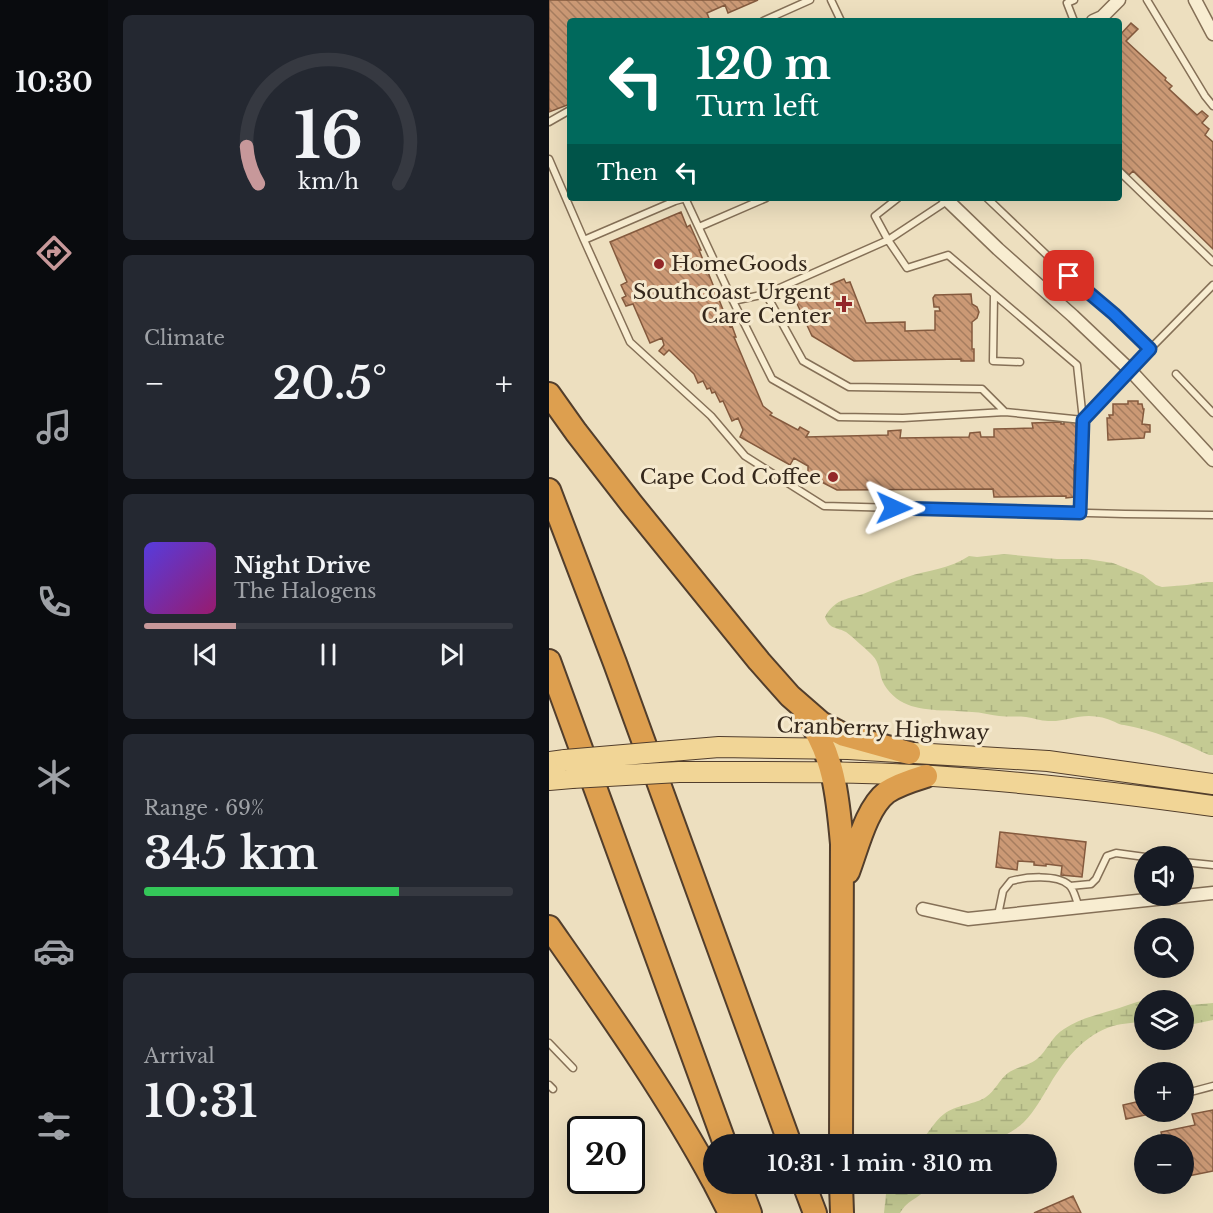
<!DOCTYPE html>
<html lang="en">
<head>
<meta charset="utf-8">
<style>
	:root { --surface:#171b24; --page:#242831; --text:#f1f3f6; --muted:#9ea1a6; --line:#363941; --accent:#c7989a }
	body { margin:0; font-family:"Libre Baskerville",serif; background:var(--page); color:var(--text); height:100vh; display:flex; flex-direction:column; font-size:22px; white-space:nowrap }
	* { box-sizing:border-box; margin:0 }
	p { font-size:20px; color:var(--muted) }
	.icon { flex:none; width:33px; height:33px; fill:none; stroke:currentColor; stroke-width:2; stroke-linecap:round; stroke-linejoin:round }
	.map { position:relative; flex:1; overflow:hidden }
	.panel { display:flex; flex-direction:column; gap:15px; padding:15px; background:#0d0f14; width:441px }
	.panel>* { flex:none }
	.hud { position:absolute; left:18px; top:18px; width:555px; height:183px; border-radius:6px; box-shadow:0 6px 24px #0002; background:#00695c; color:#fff; overflow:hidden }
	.tools { position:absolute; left:585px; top:846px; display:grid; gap:12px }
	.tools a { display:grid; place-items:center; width:60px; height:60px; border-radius:50%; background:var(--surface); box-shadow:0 6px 24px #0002; font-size:30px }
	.speed { position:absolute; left:18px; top:1116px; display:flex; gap:12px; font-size:30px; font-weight:700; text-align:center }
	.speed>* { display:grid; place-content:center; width:78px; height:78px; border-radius:50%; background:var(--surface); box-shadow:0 6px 24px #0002; line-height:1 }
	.speed .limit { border:3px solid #111; border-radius:9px; background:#fff; color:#111 }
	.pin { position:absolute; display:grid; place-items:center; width:51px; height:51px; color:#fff; margin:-26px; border-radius:12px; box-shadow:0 3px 9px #0006 }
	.me { position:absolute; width:66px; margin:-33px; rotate:91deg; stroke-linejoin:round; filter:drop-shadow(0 0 4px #0008) }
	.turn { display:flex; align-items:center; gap:21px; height:126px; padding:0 30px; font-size:27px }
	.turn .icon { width:78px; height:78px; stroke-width:2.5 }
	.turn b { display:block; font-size:42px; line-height:51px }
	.then { display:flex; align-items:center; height:57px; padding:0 30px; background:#0003; gap:12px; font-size:22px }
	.big { font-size:45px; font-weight:600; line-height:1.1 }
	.panel .card { flex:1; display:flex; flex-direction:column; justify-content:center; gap:9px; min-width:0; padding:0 21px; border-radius:9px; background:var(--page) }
	.panel .dial { align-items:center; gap:0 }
	.dial svg { height:156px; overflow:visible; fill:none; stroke:var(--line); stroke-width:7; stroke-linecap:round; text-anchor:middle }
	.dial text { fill:var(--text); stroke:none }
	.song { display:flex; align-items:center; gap:18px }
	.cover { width:72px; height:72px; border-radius:9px; background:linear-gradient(135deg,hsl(250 70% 55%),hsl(320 70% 35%)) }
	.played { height:6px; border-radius:3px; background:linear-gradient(90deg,var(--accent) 25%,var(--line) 25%) }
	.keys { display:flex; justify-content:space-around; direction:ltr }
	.heat { display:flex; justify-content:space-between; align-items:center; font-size:33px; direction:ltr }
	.charge { height:9px; border-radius:4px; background:linear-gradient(90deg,#34c759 69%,var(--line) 0) }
	.trip { position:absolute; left:154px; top:1134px; width:354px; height:60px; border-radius:30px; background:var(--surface); box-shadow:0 6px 24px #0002; font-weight:600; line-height:60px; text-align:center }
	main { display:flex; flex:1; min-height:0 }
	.dock { display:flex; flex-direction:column; width:108px; justify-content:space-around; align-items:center; background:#090b0e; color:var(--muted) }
	.dock .icon { width:42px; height:42px }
	.dock .on { color:var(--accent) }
	.dock b { font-size:27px; color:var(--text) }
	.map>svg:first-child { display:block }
	.wetland { fill:url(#wetland-marsh) }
	.building { fill:url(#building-back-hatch); stroke:#845a3e; stroke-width:1.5 }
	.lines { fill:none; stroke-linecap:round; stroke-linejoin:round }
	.lane-casing { stroke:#857057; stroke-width:9 }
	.street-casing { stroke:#857057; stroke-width:15 }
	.primary-casing { stroke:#523e2c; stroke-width:22 }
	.highway-casing { stroke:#523e2c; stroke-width:26 }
	.lane { stroke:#f8edd1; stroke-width:6 }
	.street { stroke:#f8edd1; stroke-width:12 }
	.primary { stroke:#f1d596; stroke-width:20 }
	.highway { stroke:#dd9f4f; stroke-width:22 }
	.primary-bridge-casing { stroke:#523e2c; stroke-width:22; stroke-linecap:butt }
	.primary-bridge { stroke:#f1d596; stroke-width:20 }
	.route-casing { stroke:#114b97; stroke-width:15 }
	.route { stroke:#1a73e8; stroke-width:10 }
	.poi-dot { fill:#932829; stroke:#f5e9ce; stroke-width:2 }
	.labels { text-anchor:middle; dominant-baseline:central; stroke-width:6; stroke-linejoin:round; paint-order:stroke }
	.poi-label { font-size:21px; fill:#35281c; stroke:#f5e9ce; text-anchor:end }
	.street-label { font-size:21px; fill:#35281c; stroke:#f5e9ce }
</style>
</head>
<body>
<main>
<nav class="dock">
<b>10:30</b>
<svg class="icon on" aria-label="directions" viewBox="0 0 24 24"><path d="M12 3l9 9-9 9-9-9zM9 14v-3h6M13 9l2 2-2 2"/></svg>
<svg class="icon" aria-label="music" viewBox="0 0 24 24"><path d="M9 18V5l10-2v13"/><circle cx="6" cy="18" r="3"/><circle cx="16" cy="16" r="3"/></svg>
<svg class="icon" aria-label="phone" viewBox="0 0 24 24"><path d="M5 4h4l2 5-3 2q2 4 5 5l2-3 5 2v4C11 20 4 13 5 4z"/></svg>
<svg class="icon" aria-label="climate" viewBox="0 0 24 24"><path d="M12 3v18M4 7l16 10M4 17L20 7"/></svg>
<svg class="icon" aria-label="car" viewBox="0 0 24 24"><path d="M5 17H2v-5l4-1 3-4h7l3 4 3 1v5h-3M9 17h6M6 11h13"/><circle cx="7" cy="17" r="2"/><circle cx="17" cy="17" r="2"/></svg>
<svg class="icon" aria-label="filters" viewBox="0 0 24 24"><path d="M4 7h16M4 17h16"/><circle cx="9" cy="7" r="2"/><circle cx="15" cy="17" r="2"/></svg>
</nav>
<section class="panel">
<div class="card dial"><svg viewBox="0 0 100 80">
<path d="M14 69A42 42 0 1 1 86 69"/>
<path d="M14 69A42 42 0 0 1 8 50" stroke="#c7989a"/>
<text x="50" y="56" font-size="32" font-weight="700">16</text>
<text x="50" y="72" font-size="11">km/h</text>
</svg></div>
<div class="card"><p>Climate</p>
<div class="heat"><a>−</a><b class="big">20.5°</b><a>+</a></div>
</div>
<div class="card">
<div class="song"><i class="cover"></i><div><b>Night Drive</b><p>The Halogens</p></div></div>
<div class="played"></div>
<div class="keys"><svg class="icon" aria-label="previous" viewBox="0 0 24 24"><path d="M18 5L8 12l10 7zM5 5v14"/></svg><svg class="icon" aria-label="pause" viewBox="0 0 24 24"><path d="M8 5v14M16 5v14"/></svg><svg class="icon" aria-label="next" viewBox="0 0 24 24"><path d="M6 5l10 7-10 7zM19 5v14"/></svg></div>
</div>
<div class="card"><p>Range · 69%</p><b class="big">345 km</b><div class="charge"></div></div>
<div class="card"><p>Arrival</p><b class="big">10:31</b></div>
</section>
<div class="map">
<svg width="664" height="1213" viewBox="0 0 664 1213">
	<defs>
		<pattern id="wetland-marsh" width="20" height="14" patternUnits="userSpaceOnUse" patternTransform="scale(1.5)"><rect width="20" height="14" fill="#c4ca93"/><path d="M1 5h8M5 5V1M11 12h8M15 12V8" fill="none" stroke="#a9ae7e"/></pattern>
		<pattern id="building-back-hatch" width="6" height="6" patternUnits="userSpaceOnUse" patternTransform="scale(1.5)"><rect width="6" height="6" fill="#cb9975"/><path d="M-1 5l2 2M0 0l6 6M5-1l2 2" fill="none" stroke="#a67d5f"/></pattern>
	</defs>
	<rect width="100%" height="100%" fill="#eddfbf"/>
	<path class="wetland" d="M455,554l53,5h30l26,4 30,12 13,10 6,2 25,-2 20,-3h6v173h-4c-28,-13 -56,-25 -85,-30 -3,0 -7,-2 -9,-3 -8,-4 -17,-6 -26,-6 -14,0 -27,6 -41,5 -7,0 -14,-3 -22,-4 -9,-1 -18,0 -27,-1 -9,-1 -18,-4 -27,-4 -20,-2 -50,0 -68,-9 -10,-5 -20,-15 -23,-26 -2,-10 -3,-17 -11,-24 -8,-7 -16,-15 -24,-21 -9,-5 -16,-2 -21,-15 10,-18 20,-17 38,-23 15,-6 29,-12 44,-17 21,-7 43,-8 62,-21l8,1z
		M610,996h9l8,4h-31l-1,21c-10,2 -21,2 -31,5 -29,9 -48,33 -63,58 -8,13 -15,27 -26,38 -10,10 -23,14 -34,22h-73c11,-8 16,-22 27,-30 11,-9 33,-10 42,-17 9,-6 13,-17 22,-24 8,-6 20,-7 29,-14 10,-8 15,-23 27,-30 19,-13 43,-16 64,-24 10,-3 20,-7 31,-9z
		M634,1003l7,2 23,-2v17l-29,6z
		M338,1184h36l3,2v4c-12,11 -17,9 -26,23h-16z"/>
	<path class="building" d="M0,0h209l-30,13 -3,-8 -18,8 3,8h-140v83l-21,8z
		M582,23l7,6 -12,12 40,37 -1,2 7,6 -3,3 28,26 5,-4 6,5 -6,7 7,6 -4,6 8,7v107l-80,-78 -4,4 -7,-6 -2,2 -1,-1v-134z
		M132,212l6,15 3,-2 11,25h-2l31,77 2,-1 4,11h-2l29,69 9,7 -2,2 28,15 2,-3 9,5 -3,5 82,-2v-4l13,-1 -1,8 69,-1 1,-4 10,-1 1,5h13v-8l39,-1 -1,-5 29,-1v2h3v-3h12l1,44h-3v32l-8,1v-2l-72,1 -1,-8 -156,1 -29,-15v-9l-14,-8 -4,7 -50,-28 3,-7 -5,-12 -6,3 -9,-20 -3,1 -5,-10 -3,1 -2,-5 -3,1 -4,-8 -5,2 -4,-9 -25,-24 -5,5 -5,-4 5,-6 -2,-7 -12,5 -17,-39 -7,2 -4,-8 4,-2 -5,-11 6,-3 -17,-40z
		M295,279l2,4 4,-1 16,41 39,-1v9l30,-1v-19h5l-1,-4h-5l-1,-9 2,-3 36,-1 1,10 5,3 2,5 -2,6 -5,4v27h2v12h-13v-2l-107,2 -42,-25 -19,-41 12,-5 2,4z
		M579,401h10v3h4l1,5h1l-2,15 8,1v7h-5l-1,6 -36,2 -1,-22h3l-1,-3h4v-11h15z
		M451,832l86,10 -4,35 -21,-2 1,-9 -16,-2v2l-12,-1v-3l-16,-1 -1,9 -21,-3z
		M596,1100v12h4l1,2 -24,5 -3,-14z
		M664,1110v61l-30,6v-33h-19l-3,-12 34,-7 -3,-11z
		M524,1196l8,17h-47z"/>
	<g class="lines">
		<defs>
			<path id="lane" d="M282,0l10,21
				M525,0l-7,3 7,18
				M598,0l58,96 8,10
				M214,21l47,-21
				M0,122l21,-12
				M0,159l35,81
				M570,171l94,91
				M136,198l48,103 33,-7 122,-54 59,-39
				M137,198l-11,3 -91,39 46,102 81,74 34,40 79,50 301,8 88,1
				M438,198l86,82 41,33 36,36 -67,71 -3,93
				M150,227l67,-29
				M217,294l37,67 46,26 133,2 23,23
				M445,295l-1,66 27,1
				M184,301l39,78 67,38 64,1 102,-6 78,8 -6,-55 -129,-110 -41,13 -19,-28 -13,-24 23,-18
				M601,349l63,-64
				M627,374l37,39
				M634,862l30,3
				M521,886l21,-2 5,-5 11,-23 9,-3 29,4
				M449,915l5,-24 8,-10c14,-4 46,-7 58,4 5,4 7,15 10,22
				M0,1043l24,25
				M0,1085l4,4
				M634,1094l30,-8"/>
			<path id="street" d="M646,0l18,34
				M544,21l9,-4 17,-17
				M396,198l53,51 75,67 57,54 83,90
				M374,909l45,10 245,-26"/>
			<path id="primary" d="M122,751l48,-4 129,2 200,12 165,23
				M0,762l16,-2
				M130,772c84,0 169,-1 254,4 94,6 187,17 280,30
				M0,780l23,-2"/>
			<path id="highway" d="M0,394l27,38 55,71 128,158 31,35 31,27 23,12 65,18
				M0,490l66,173 175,481
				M0,661l176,483
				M256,715c29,37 33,84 37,129l-1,300
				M299,872c9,-23 18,-64 39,-80 12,-8 26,-12 39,-16
				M0,927c58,83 117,166 165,255
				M166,1184l15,29
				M190,1184l11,29
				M255,1184l11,29
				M292,1184l1,29"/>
		</defs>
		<use href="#lane" class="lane-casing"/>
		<use href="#street" class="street-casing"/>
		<use href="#primary" class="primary-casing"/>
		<use href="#highway" class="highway-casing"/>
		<use href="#lane" class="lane"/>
		<use href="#street" class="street"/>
		<use href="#primary" class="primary"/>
		<use href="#highway" class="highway"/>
		<defs>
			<path id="primary-bridge" d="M16,760l106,-9
				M23,778l107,-6"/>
		</defs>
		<use href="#primary-bridge" class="primary-bridge-casing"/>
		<use href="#primary-bridge" class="primary-bridge"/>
	</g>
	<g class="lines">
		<defs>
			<path id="route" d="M345,508l186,5 3,-93 67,-71 -36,-35 -45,-38"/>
		</defs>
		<use href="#route" class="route-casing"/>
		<use href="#route" class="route"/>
	</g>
	<g class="poi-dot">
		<circle cx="110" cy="264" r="6"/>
		<path d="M292 295h6v6h6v6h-6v6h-6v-6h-6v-6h6z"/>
		<circle cx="284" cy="477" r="6"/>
	</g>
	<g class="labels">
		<g class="poi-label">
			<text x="122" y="264" text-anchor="start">HomeGoods</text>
			<text x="282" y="292">Southcoast Urgent<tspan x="282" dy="24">Care Center</tspan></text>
			<text x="272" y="477">Cape Cod Coffee</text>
		</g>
		<g class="street-label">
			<text transform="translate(334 729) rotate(2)">Cranberry Highway</text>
		</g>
	</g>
</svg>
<div class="tools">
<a><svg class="icon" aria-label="sound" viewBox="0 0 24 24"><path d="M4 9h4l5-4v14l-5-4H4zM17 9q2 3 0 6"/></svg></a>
<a><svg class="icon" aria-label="search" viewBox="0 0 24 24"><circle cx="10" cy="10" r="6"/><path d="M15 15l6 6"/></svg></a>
<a><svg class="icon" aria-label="layers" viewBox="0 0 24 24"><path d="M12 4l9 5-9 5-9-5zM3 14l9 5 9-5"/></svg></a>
<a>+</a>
<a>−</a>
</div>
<div class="speed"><div class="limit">20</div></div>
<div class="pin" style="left:520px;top:276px;background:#d93025"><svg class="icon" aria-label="arrive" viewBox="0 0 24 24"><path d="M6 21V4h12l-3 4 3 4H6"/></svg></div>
<svg class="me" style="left:345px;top:508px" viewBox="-20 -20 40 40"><path d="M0-17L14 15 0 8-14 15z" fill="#1a73e8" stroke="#fff" stroke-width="4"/></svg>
<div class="trip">10:31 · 1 min · 310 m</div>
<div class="hud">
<div class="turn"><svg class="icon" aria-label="left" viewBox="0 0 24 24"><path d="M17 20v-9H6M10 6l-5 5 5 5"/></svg><div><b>120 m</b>Turn left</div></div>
<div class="then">Then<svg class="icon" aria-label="left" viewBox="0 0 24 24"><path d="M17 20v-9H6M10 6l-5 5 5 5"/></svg></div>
</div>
</div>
</main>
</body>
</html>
